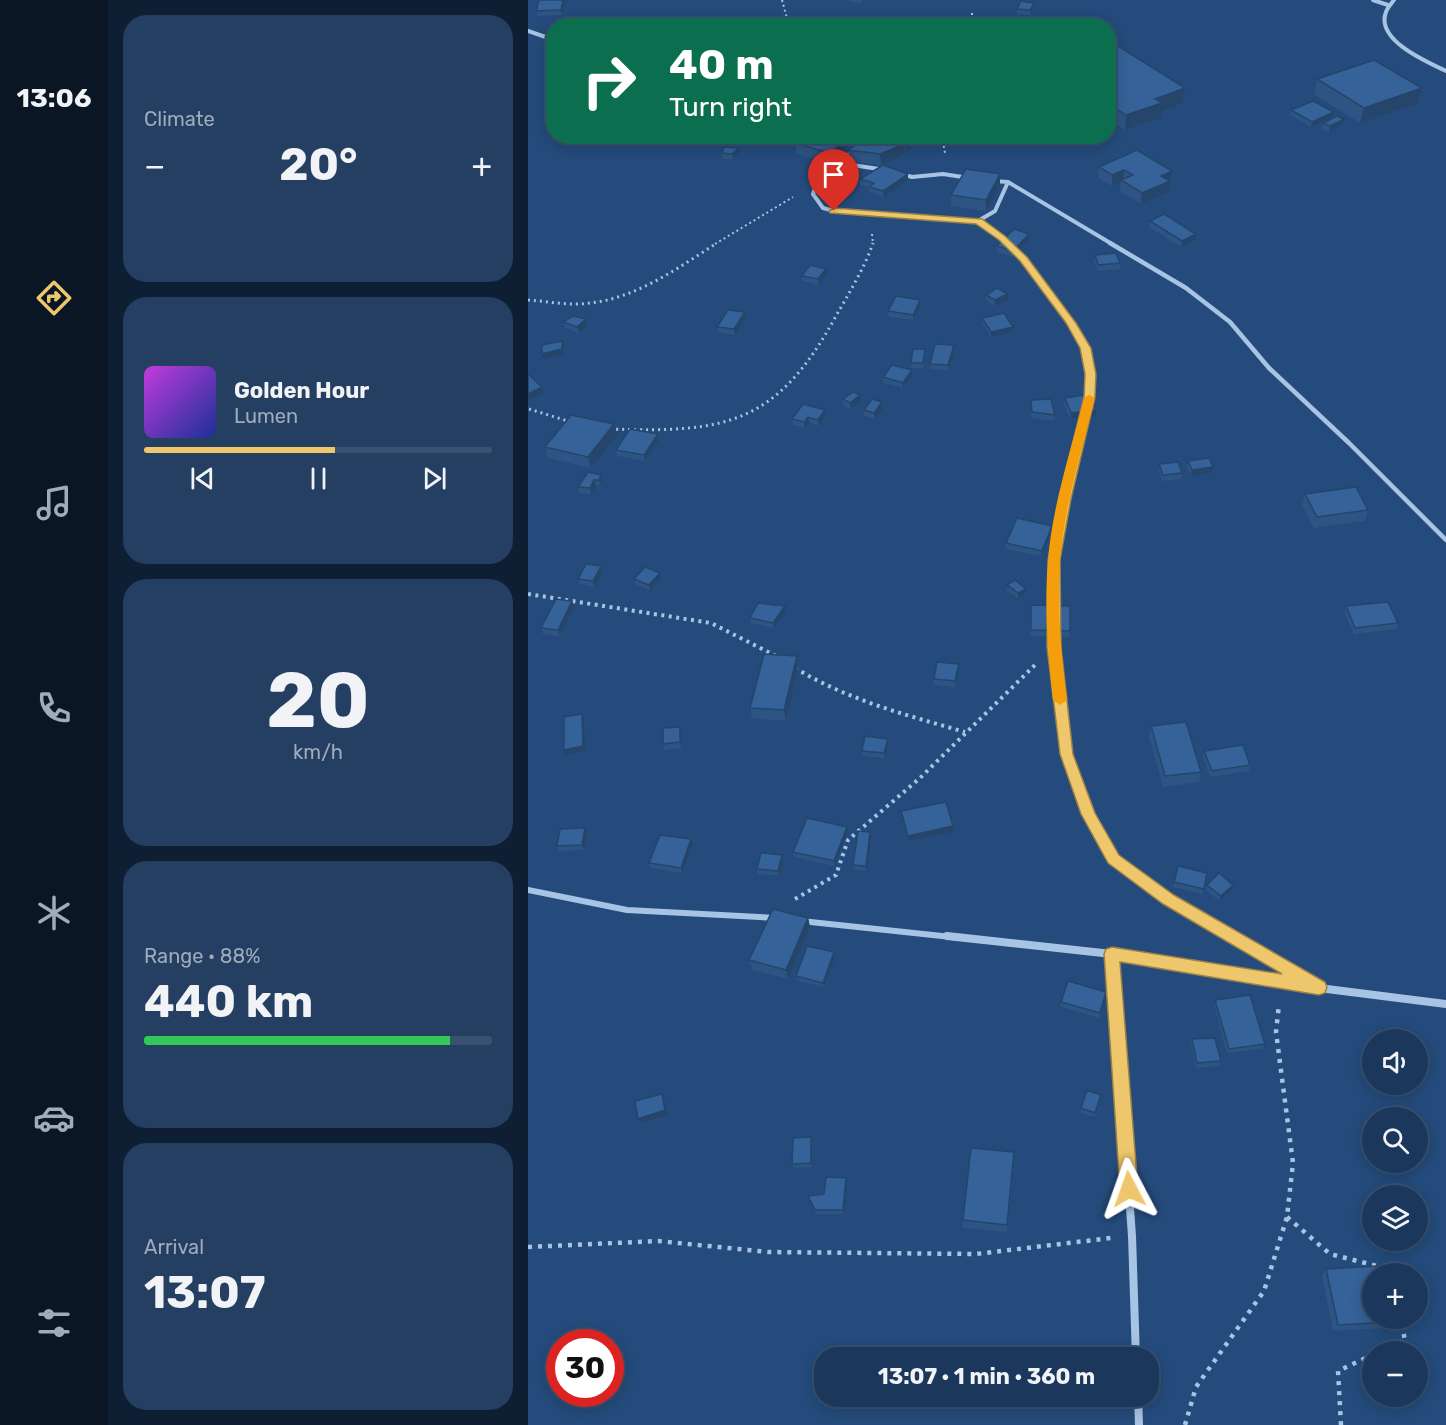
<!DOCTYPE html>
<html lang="en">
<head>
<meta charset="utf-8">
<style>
	:root { --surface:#1b385c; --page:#243f62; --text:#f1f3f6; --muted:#a0acbb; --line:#395272; --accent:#eec76c }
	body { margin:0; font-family:Rubik,sans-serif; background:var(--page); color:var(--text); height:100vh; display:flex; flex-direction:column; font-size:22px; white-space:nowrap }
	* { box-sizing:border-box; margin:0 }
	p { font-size:20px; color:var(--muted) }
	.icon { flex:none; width:33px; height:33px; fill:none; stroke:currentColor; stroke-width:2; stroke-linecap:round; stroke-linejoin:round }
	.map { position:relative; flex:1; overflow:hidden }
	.side { display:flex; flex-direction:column; gap:15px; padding:15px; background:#0f1f33; width:420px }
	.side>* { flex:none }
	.banner { position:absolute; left:18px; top:18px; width:570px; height:126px; border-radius:24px; box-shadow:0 3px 15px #0003,0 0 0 2px var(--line); background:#0b6e4f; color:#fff; overflow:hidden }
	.tools { position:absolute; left:834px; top:1029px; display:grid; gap:12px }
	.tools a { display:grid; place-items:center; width:66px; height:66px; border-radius:50%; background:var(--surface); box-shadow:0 3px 15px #0003,0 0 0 2px var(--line); font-size:30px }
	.speed { position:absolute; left:18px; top:1329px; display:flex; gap:12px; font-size:30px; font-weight:700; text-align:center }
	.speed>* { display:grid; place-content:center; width:78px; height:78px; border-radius:50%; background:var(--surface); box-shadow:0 3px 15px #0003,0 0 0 2px var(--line); line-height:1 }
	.speed .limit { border:9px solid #d22; background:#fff; color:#111 }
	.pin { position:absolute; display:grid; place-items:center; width:51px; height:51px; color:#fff; margin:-62px -26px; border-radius:50% 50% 50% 0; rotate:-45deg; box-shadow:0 0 6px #0007 }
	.pin .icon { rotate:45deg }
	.me { position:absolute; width:66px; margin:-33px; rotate:356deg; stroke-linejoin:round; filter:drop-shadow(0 0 4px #0008) }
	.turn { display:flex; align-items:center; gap:21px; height:126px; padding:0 24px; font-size:27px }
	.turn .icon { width:78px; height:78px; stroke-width:2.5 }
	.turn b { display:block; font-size:42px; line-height:51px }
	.big { font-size:45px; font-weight:700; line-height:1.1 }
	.side .card { flex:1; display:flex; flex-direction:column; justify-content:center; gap:9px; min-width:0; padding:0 21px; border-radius:24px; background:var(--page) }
	.side .dial { align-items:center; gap:0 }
	.dial b { font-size:78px; line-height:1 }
	.song { display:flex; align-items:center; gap:18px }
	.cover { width:72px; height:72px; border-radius:9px; background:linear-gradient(135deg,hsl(290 70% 55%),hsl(230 70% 35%)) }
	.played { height:6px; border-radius:3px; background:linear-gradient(90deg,var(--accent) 55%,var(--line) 55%) }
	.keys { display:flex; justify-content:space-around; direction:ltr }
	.heat { display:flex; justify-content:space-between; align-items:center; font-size:33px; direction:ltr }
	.charge { height:9px; border-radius:4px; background:linear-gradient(90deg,#34c759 88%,var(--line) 0) }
	.trip { position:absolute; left:286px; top:1347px; width:345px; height:60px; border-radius:24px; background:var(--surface); box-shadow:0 3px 15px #0003,0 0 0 2px var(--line); font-weight:700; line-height:60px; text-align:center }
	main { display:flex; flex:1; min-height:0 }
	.dock { display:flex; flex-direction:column; width:108px; justify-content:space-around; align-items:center; background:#0b1625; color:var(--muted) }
	.dock .icon { width:42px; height:42px }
	.dock .selected { color:var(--accent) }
	.dock b { font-size:27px; color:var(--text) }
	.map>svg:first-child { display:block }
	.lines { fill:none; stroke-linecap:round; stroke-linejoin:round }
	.path-far3 { stroke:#a8c4e4; stroke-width:2; stroke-dasharray:2 3; stroke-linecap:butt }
	.path-far2 { stroke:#a8c4e4; stroke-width:3; stroke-dasharray:2 4; stroke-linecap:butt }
	.path-far1 { stroke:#a8c4e4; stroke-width:4; stroke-dasharray:3 4.5; stroke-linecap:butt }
	.path { stroke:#a8c4e4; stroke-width:4.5; stroke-dasharray:4 6; stroke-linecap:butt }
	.minor-far3 { stroke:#a8c4e4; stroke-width:4 }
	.minor-far2 { stroke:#a8c4e4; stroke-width:4.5 }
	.minor-far1 { stroke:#a8c4e4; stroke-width:6 }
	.minor { stroke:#a8c4e4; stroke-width:8 }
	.wall { fill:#2e5483 }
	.shaded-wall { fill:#25456a }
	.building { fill:#356298; stroke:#25456a; stroke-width:1.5 }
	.route { fill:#eec76c; stroke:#9b8146; stroke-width:1.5 }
	.slow { fill:#f59e0b }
</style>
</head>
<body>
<main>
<nav class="dock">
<b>13:06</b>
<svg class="icon selected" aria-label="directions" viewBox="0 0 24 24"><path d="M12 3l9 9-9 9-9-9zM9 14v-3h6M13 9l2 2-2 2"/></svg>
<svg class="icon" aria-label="music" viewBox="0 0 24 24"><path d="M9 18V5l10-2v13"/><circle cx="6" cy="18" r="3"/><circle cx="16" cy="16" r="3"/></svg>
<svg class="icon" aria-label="phone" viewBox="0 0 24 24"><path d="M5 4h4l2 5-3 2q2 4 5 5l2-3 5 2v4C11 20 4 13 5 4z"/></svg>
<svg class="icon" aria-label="climate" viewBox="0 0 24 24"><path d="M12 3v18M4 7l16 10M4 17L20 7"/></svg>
<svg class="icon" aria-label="car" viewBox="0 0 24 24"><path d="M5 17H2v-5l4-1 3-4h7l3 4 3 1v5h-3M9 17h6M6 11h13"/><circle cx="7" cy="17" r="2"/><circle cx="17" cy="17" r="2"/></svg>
<svg class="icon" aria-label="filters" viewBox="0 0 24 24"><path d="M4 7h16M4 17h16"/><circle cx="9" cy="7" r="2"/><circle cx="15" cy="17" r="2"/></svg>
</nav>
<section class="side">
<div class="card"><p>Climate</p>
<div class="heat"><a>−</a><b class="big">20°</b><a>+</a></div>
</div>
<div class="card">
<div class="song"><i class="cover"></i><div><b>Golden Hour</b><p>Lumen</p></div></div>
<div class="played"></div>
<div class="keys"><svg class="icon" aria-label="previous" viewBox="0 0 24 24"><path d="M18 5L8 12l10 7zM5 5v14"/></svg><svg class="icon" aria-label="pause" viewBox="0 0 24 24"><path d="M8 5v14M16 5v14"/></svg><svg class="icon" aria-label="next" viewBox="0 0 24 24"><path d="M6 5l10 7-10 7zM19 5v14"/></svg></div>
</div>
<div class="card dial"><b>20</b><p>km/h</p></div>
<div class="card"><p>Range · 88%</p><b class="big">440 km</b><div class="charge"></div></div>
<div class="card"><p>Arrival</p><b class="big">13:07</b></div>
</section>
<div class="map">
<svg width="918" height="1425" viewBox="0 0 918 1425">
	<rect width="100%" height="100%" fill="#244b7b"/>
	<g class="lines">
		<path class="path-far3" d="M254,0l7,26
			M444,13v13
			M414,136l3,17
			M344,234l1,10
			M187,244l78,-47"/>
		<path class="path-far2" d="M0,300c15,1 31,4 46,4 55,0 99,-33 143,-61
			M1,409l42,13
			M82,429c117,4 167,-5 226,-113 13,-23 29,-49 37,-73"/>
		<path class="path-far1" d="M0,594l183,29 65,33
			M267,668c53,32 111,47 170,64
			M267,899l41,-24 12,-35 72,-62 115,-113"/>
		<path class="path" d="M759,1217l43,37 59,15 1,5
			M0,1247l130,-6 110,11 208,2 135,-16
			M852,1352l25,-12 -5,-22
			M657,1425l11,-38 68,-96 23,-74 6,-54 -17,-131 3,-28
			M813,1425l-3,-54 34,-16"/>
		<path class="minor-far3" d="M845,0l15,5
			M866,0c-2,3 -7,8 -8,12 -11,28 41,50 60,59
			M0,31l26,9
			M328,136l2,7 -3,6 -38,34 -4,11 10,14 11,3 144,10
			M310,163l48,7
			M374,174l10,3 31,-3 26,4
			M466,181l14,1 104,62
			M480,182l-13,29 -17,10 30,23"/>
		<path class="minor-far2" d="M479,243c20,19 71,80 79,106 13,39 -8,95 -17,135 -6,22 -9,44 -13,67
			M582,243l76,45 44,34 39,46 80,75 97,97"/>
		<path class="minor-far1" d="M526,611l2,-61
			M526,631l13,123 21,60 25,45 55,41 65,38
			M0,890l99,20 149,8
			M273,921l160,17"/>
		<path class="minor" d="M419,936l165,18 207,34 127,16
			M703,936l88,52
			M584,954l20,282 4,122
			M610,1396l1,29"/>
	</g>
	<path class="wall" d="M321,0h13l-1,3 -12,-1z
		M37,1l-3,14 -25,1 -1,-5z
		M506,3l-1,5 -3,7 -13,-1v-5z
		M580,49l77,39 -2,15 -21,8 -1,7 -36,12 -17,-11z
		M789,79l101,24 -58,20 -46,-29z
		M763,110l43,2 -1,6 11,1 -1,5 -14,8 -7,-3 1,-6 8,-4 -20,8 -21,-12z
		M218,136l-4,9 -14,-1 -1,-6z
		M404,136l-26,15 -1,-1v4l-24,11 -32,-4 -1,-11 15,-9v-4z
		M434,136h38v5l-35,3z
		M327,142l-8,6v4l-17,12 -34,-11 -1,-10z
		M211,148l1,5 -7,6h-10l-1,-6z
		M571,167l73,4 -3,21 -28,12 -21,-13 1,-9 -9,4 -14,-8z
		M380,174v6l-24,17 -15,-5v-5l-9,-2v-6z
		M472,174v11l-14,26 -35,-5v-11z
		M622,221l45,19 -14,7 -32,-20z
		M501,239l-16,18 -16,-5v-6z
		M567,255l25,8v6l-22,2 -4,-10z
		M299,274l-8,11 -17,-4v-5z
		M480,294v6l-13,6 -9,-6v-5z
		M393,306l-8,14 -24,-3 -1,-6z
		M217,312l1,6 -11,17 -17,-3 -1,-5z
		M454,318l31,9 -1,6 -21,4 -9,-14z
		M58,319l2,6 -9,8 -14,-5 -2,-6z
		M426,345v6l-5,20 -19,-2v-5z
		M397,349v6l-2,14 -12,-1v-5z
		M384,370v6l-9,12 -20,-5v-6z
		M537,398l31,12v6l-26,3 -6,-15z
		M315,399l18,2 -10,8 -8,-4z
		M503,400l24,15v6l-24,-3z
		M354,402l1,6 -8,11 -11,-3v-6z
		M275,404l22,12 -6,10 -10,-4 -4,6 -12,-3 -1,-6z
		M89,435l-26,33 -43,-10 -3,-11z
		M131,440l-14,21 -28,-5 -1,-6z
		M660,461l25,6 -1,6 -21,3 -4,-9z
		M631,464l23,9 -1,6 -19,2 -3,-11z
		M73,475l1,6 -1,4 -5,1 -5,8 -11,-1 -2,-6z
		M777,494l63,16 -3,11 -51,7 -12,-23z
		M524,526v5l-11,25 -35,-7v-6z
		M73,566l2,6 -9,15 -14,-3 -2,-5z
		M132,573l1,5 -11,12 -14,-5 -2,-6z
		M479,585l18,9 -7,4 -11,-7z
		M44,601l2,6 -14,29 -17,-2 -2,-6z
		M503,605l39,26v6l-40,-1z
		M818,606l52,17 -2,6 -42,5 -10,-22z
		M258,612l-12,16 -23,-5 -1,-5z
		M269,656l1,11 -12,54 -34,-3 -2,-10z
		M431,664v6l-4,17 -21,-2v-6z
		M623,726l50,46 -2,10 -36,5 -14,-50z
		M152,727l1,5 1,16 -18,2 -1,-6z
		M360,739v5l-3,14 -23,-2v-5z
		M676,751l46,14 -1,6 -39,6 -7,-20z
		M373,811l52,21 -45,9z
		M319,827l1,5 -14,34 -40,-9 -1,-5z
		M57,828l2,5 -3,17 -25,1 -2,-5z
		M342,832l1,5 -4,34 -13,-1 -1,-5z
		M165,844l-11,29 -31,-5 -2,-5z
		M254,855l1,5 -3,16 -22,-2 -1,-5z
		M650,866l29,7 -4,21 -30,-7z
		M679,885l24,5 -12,11 -13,-11z
		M280,918l2,9 -22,52 -36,-9 -3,-10z
		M306,952l1,5 -11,30 -27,-6 -1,-5z
		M577,997l-6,21 -38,-11v-5z
		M687,1000l50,44 -2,5 -36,4 -13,-48z
		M854,1029l27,11h-28l-1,-7z
		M664,1039l29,22 -2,5 -23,2 -5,-24z
		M573,1095l-6,22 -15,-4 1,-5z
		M284,1141v26l-19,1 -1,-4z
		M486,1152l-7,80 -44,-4v-8z
		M318,1178l1,4 -3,32h-28l-8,-18 16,-2z
		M798,1269l63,53 -5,6 -51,3 -11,-55z"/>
	<path class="shaded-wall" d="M35,0h2v1l-3,14 -1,-5z
		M506,3l-1,5 -3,7v-5z
		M657,88l-2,15 -21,8 -1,7 -36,12 1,-15 29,-16z
		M894,88l-4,15 -58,20 4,-15z
		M806,112l-1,6 -22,9 1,-5z
		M816,119l-1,5 -14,8 1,-6z
		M214,136h4l-4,9 -1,-6z
		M319,136h8v6l-8,6v4l-17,12 -1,-11 13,-13z
		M385,136h19v1l-26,14v-11z
		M377,144v10l-24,11 -1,-11z
		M211,148l1,5 -7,6 -1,-5z
		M596,170l-1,11 -2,-1v2l-9,4v-11z
		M644,171l-3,21 -28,12 1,-11 19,-17z
		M380,174v6l-24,17 -1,-6z
		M472,174v11l-14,26v-11z
		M501,234v5l-16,18v-6z
		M668,234l-1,6 -14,7 1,-6z
		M298,269l1,5 -8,11 -1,-6z
		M480,294v6l-13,6v-6z
		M392,300l1,6 -8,14v-5z
		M217,312l1,6 -11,17 -1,-6z
		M58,319l2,6 -9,8 -2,-6z
		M485,327l-1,6 -21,4v-5z
		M34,341l2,6 -1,8 -19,4 -2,-5z
		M426,345v6l-5,20 -1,-6z
		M384,370v6l-9,12v-5z
		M14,387l2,6 -16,7v-6z
		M332,395l1,6 -10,8 -1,-6z
		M354,402l1,6 -8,11 -1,-6z
		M297,410v6l-6,10 -1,-6z
		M568,410v6l-26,3 1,-6z
		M280,417l1,5 -4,6 -1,-6z
		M86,424l3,11 -26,33 -3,-11z
		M130,434l1,6 -14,21 -1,-6z
		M685,467l-1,6 -21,3 1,-6z
		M73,475l1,6 -1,4 -2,-5z
		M66,480l2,6 -5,8 -1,-6z
		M524,526v5l-11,25 1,-5z
		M73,566l2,6 -9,15 -1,-6z
		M132,573l1,5 -11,12 -1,-5z
		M498,589l-1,5 -7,4v-5z
		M44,601l2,6 -14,29 -2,-6z
		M257,606l1,6 -12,16 -1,-5z
		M269,656l1,11 -12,54 -2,-11z
		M431,664v6l-4,17v-6z
		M54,714l2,6 1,31 -19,4 -2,-5z
		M152,727l1,5 1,16 -2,-6z
		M360,739v5l-3,14 -1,-5z
		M425,826v6l-45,9v-5z
		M319,827l1,5 -14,34v-5z
		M57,828l2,5 -3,17 -2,-5z
		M342,832l1,5 -4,34 -1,-5z
		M163,839l2,5 -11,29 -1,-5z
		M254,855l1,5 -3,16 -2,-5z
		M705,885l-2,5 -12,11 2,-5z
		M280,918l2,9 -22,52 -2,-9z
		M306,952l1,5 -11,30 -1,-4z
		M134,1094l2,4 3,17 -26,8 -3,-4z
		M283,1137l1,4v26l-1,-4z
		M318,1178l1,4 -3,32 -1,-4z"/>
	<path class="building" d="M11,0h24l-2,10 -25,1z
		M493,1l13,2 -4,7 -13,-1z
		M478,17l33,9h-44z
		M590,46l67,42 -30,11 7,4 -36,12 -18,-12v-54z
		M846,60l48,28 -58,20 -47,-29z
		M785,101l21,11 -22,10 -21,-12z
		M809,116l7,3 -14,7 -7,-3z
		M199,136h15l-1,3 -14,-1z
		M276,136h43l-5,4 4,1 -17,12 -34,-10z
		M335,136h29l13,8 -25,10 -32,-4 16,-10z
		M371,136h14l-7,4z
		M436,136h30l-29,3z
		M196,147l15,1 -7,6 -10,-1z
		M609,150l35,21 -11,5 9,5 -28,12 -21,-13 12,-5 -9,-5 -12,5 -13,-8z
		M355,165l25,9 -25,17 -14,-4 5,-4 -14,-4z
		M438,169l34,5 -14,26 -35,-5z
		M636,214l32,20 -14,7 -32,-20z
		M486,229l15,5 -16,17 -16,-5z
		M588,253l4,10 -22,2 -3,-10z
		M282,265l16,4 -8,10 -16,-3z
		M469,288l11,6 -13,6 -9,-5z
		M368,296l24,4 -7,15 -25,-4z
		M200,310l17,2 -11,17 -17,-2z
		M476,313l9,14 -22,5 -9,-14z
		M45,316l13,3 -9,8 -14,-5z
		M34,341v8l-20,5v-9z
		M407,344l19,1 -6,20 -18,-1z
		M385,349h12l-2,14h-12z
		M364,365l20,5 -9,13 -20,-6z
		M0,374l14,13 -14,7z
		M325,392l7,3 -10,8 -7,-4z
		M562,394l6,16 -25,3 -6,-15z
		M344,399l10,3 -8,11 -10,-3z
		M523,399l4,16 -23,-3 -1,-12z
		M275,404l22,6 -7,10 -10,-3 -4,5 -12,-3z
		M43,415l43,9 -26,33 -43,-10z
		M102,429l28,5 -14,21 -28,-5z
		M681,458l4,9 -21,3 -4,-9z
		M650,462l4,11 -19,2 -4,-11z
		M60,472l13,3 -2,5h-5l-4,8 -12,-1z
		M828,487l12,23 -51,7 -12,-23z
		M489,518l35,8 -10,25 -36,-8z
		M58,564l15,2 -8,15 -15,-2z
		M117,567l15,6 -11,12 -15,-6z
		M487,580l11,9 -8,4 -11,-8z
		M28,599l16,2 -14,29 -17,-2z
		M860,602l10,21 -43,5 -9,-22z
		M230,603l27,3 -12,17 -23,-5z
		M503,605l39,1v25l-39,-1z
		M236,654l33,2 -13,54 -34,-2z
		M409,662l22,2 -4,17 -21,-2z
		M54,714l1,32 -19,4v-33z
		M658,722l15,50 -36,4 -14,-50z
		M152,727v15l-17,2v-16z
		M337,736l23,3 -4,14 -22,-2z
		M715,745l7,20 -38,6 -8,-20z
		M418,802l7,24 -45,10 -7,-25z
		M279,818l40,9 -13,34 -41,-9z
		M57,828l-3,17 -25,1 3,-17z
		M330,831l12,1 -4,34 -13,-1z
		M132,835l31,4 -10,29 -32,-5z
		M233,853l21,2 -4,16 -21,-2z
		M650,866l29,7 -3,16 -30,-7z
		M691,873l14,12 -12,11 -14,-11z
		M245,909l35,9 -22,52 -37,-10z
		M279,946l27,6 -11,31 -27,-7z
		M540,981l38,11 -6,21 -39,-11z
		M722,995l15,49 -36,5 -14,-49z
		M854,1029h25l2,11h-25z
		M687,1038l6,23 -24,2 -5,-24z
		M559,1090l14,5 -6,18 -14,-5z
		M134,1094l3,16 -27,9 -3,-18z
		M283,1137v26l-19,1 1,-26z
		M443,1148l43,4 -7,73 -44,-5z
		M298,1177l20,1 -3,32h-28l-7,-14 16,-2z
		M849,1266l1,8h-6v44h17v4l-51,3 -12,-56z"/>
	<path class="route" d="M306,208l148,11 23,17 22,21 49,66 15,25 5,26 -1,23 -24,102 -11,61 1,87 12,107 22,59 24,42 55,40 151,87 2,5 -2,6 -6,2 -199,-33 18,227 -3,6 -6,3 -6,-3 -3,-6 -16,-235 2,-5 6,-2 170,27 -119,-70 -55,-41 -27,-49 -21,-60 -13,-107 1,-87 11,-61 25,-102 1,-23 -5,-26 -14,-25 -46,-62 -21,-21 -23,-16 -146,-11 -1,-2z"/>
	<path class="slow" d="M561,395l6,3c-13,52 -31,110 -35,163 -3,46 1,93 7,139l-7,5 -7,-5c-5,-46 -9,-93 -5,-139 4,-55 23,-110 36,-163z"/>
</svg>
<div class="tools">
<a><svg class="icon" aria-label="sound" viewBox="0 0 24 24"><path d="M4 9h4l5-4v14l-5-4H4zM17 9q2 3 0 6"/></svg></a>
<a><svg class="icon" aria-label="search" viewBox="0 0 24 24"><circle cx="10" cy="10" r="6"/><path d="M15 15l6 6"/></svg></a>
<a><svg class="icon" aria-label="layers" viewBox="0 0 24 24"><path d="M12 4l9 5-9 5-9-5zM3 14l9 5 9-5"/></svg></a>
<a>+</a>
<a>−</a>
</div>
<div class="speed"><div class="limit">30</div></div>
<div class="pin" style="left:306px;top:211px;background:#d93025"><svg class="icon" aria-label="arrive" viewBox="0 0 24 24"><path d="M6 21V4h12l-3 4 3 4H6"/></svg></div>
<svg class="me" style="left:601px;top:1189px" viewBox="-20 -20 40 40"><path d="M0-17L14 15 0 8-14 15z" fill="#eec76c" stroke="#fff" stroke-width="4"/></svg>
<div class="trip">13:07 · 1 min · 360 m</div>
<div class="banner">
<div class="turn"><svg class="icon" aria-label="right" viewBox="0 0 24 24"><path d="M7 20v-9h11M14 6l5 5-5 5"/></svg><div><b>40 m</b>Turn right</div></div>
</div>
</div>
</main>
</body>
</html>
